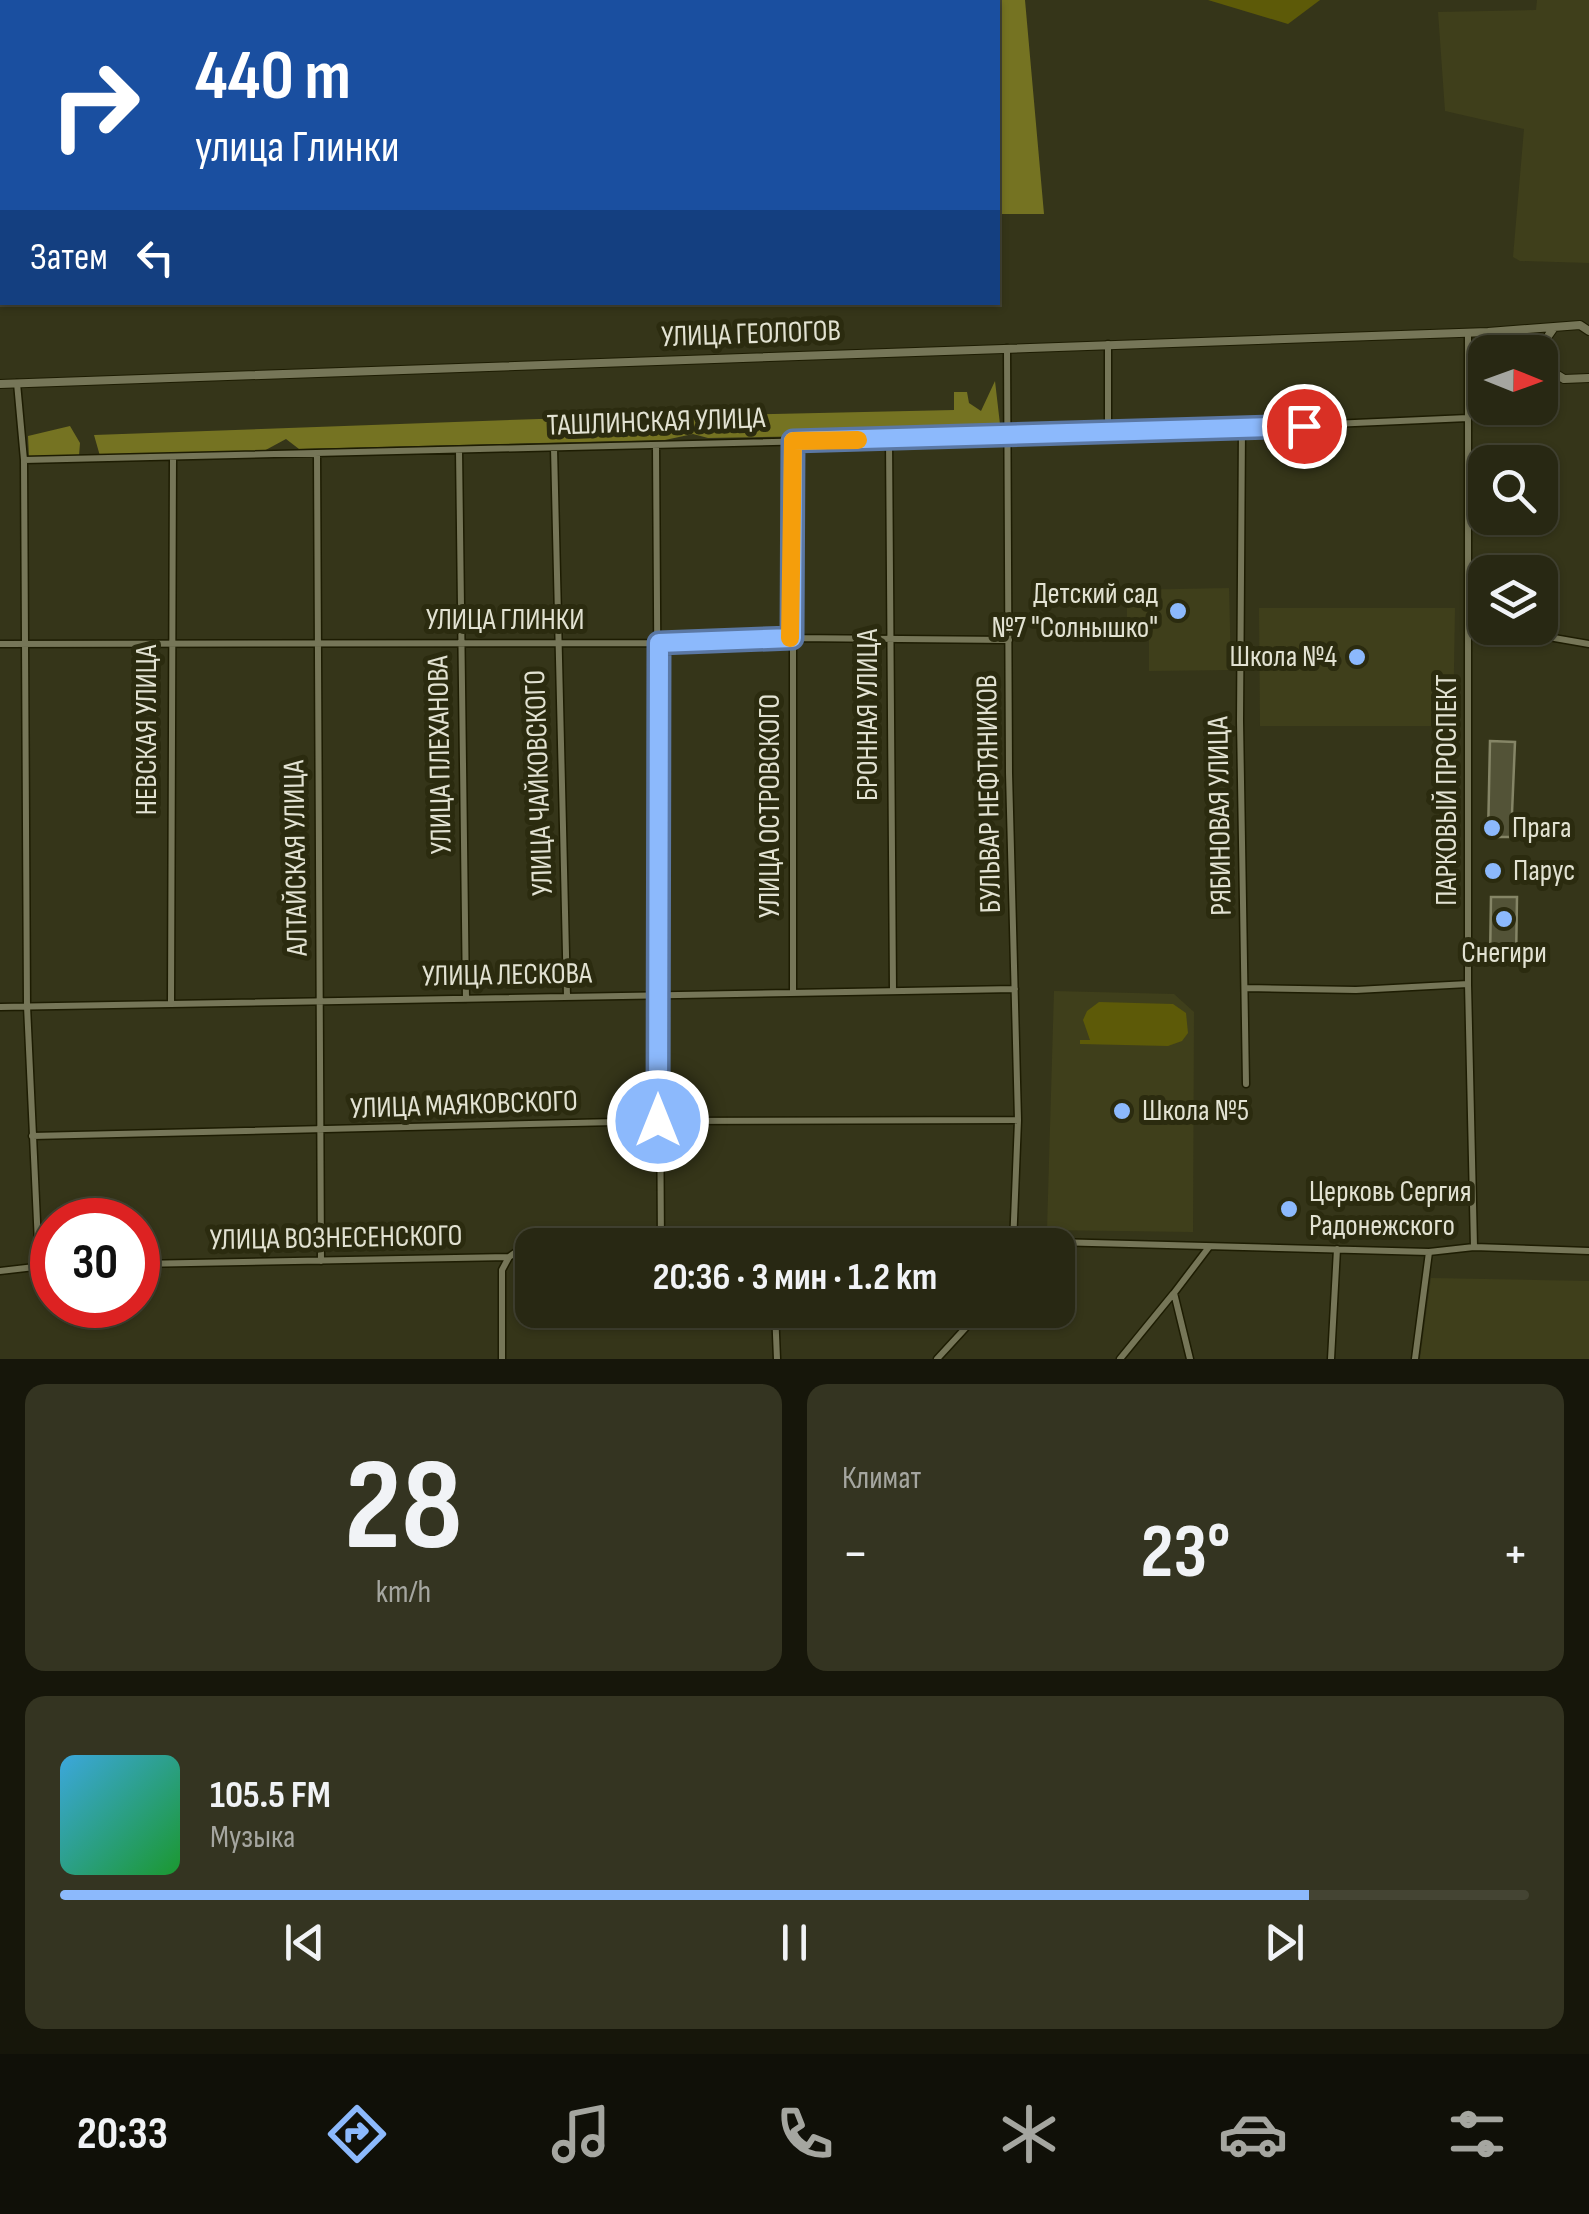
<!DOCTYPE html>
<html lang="ru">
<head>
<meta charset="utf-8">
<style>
	:root { --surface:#282813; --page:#343421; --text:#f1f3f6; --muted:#a5a6a0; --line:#443; --accent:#8cb9fc }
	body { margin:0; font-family:"Sofia Sans Condensed",sans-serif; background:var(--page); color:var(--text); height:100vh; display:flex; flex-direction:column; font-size:38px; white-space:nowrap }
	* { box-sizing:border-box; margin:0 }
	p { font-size:32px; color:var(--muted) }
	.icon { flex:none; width:55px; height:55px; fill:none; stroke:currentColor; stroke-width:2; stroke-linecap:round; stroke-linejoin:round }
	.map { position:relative; height:1359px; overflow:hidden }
	.sheet { display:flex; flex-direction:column; gap:25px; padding:25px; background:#16160a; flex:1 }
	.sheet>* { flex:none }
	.guide { position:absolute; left:0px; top:0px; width:1000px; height:305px; box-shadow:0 2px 8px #0004,0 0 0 2px var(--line); background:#1a4fa0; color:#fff; overflow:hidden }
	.needle { width:65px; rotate:91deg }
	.tools { position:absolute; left:1468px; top:335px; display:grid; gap:20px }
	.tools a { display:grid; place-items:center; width:90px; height:90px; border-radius:20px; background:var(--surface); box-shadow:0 2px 8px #0004,0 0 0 2px var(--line); font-size:50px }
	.speed { position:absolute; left:30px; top:1198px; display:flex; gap:20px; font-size:50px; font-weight:700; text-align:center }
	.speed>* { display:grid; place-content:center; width:130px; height:130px; border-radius:50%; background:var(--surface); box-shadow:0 2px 8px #0004,0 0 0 2px var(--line); line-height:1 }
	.speed .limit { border:15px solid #d22; background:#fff; color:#111 }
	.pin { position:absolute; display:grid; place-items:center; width:85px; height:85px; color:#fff; margin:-42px; border:5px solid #fff; border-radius:50%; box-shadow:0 2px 10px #0007 }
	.me { position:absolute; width:110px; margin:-55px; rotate:0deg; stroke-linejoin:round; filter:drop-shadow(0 0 8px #0008) }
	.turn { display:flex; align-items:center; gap:35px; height:210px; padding:0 30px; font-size:45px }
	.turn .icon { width:130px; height:130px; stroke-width:2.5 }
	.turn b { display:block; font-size:70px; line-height:85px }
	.then { display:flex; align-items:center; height:95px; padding:0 30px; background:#0003; gap:20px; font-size:38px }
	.big { font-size:75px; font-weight:700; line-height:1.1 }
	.sheet .tile { flex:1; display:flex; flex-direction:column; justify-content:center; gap:15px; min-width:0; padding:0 35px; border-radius:20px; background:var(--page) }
	.sheet .dial { align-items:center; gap:0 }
	.dial b { font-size:130px; line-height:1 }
	.song { display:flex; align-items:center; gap:30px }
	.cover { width:120px; height:120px; border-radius:15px; background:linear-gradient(135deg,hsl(200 70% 55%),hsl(130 70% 35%)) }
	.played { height:10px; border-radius:5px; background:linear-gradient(90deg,var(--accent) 85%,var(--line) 85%) }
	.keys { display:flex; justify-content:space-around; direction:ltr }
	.heat { display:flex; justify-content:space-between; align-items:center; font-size:55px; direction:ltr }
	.sheet .tiles { flex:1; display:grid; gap:25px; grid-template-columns:1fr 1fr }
	.tile:last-child { grid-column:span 2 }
	.trip { position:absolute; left:515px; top:1228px; width:560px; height:100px; border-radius:20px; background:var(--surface); box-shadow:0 2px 8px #0004,0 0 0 2px var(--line); font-weight:700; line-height:100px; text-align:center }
	.menu { display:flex; height:160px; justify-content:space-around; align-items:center; background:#101008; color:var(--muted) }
	.menu .icon { width:70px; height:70px }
	.menu .on { color:var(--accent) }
	.menu b { font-size:45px; color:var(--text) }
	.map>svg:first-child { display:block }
	.built { fill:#3f3f1b }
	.green { fill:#5d5a08 }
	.forest { fill:#757322 }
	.building { fill:#535337; stroke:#858566; stroke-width:2.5 }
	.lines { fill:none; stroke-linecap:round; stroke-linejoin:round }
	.minor-casing { stroke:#1d1c02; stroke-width:9 }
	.secondary-casing { stroke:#1d1c02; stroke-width:10 }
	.minor { stroke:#767658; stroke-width:6 }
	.secondary { stroke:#767658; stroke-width:8 }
	.route-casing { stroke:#5b78a4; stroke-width:25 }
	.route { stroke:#8cb9fc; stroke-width:18 }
	.slow { stroke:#f59e0b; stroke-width:18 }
	.poi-dot { fill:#8cb9fc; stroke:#2b2b0f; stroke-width:4 }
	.labels { text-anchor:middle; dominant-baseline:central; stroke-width:10; stroke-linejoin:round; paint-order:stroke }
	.street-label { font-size:30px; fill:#e2e2d2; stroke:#2b2b0f }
	.poi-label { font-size:30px; fill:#e2e2d2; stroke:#2b2b0f; text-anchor:start }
</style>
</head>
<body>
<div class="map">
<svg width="1589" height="1359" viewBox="0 0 1589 1359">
	<rect width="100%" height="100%" fill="#353519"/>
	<path class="built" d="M1537,0h52v263l-69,-2 -7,-4 11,-128 -79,-18 -7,-99 98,-2z
		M1229,588l2,82 -82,1v-38h-22v-43z
		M1259,608h196l-2,118h-193z
		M1054,991l120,3 20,18 -1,220 -146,-2z
		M1431,1278l158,3v78h-169z"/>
	<path class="green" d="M0,0h515v2h-513l-2,257z
		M1208,0h112l-32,24z
		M1099,1002l74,2 13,9 2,20 -6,8 -14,5 -88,-2v-4h10l-7,-20 4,-9z"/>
	<path class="forest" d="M777,0h248l19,214h-46v-212z
		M995,381l6,52 -293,5 -15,-4 -28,6 -366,9 -13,-10 -24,13 -162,4 -6,-21 445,-16 415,-9v-18h13l2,11 12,8z
		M70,426l10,17 -1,13 -50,1 -1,-21z"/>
	<path class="building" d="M1490,741l25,1 -4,95h-23z
		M1491,897h26l-1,65h-26z"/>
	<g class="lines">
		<defs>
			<path id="minor" d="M1468,333v651l6,263
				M1108,344v90
				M1007,348l2,425 9,347 -5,125
				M17,383l7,77 3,546 12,259
				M1242,428l-2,293 6,363
				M889,439l4,552
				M656,445l5,800
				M554,448l13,548
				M459,450l7,549
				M317,454l4,807
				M24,460l1084,-26 360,-16
				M1469,626h16
				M1497,628l92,16
				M0,644l659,-1 133,-5 217,2
				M1246,988l110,2 112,-6
				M793,991v-550
				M171,1003l2,-546
				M0,1007l1015,-18
				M32,1136l627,-15 359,-1
				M863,1245l151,-4 415,11 45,-5 115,4
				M138,1264l371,-7 10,-7h13
				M0,1271l52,-6
				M775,1310l2,49
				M502,1359v-89l7,-13
				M937,1359l45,-49
				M1120,1359l53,-65
				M1190,1359l-16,-66 35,-46
				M1331,1359l6,-110
				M1415,1359l14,-107"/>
			<path id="secondary" d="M1492,334l34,18
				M1540,364l24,15 25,-1
				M1544,365l-2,-20 11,-16
				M0,384l1488,-52 92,-7 9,6"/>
		</defs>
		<use href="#minor" class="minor-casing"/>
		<use href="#secondary" class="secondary-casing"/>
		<use href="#minor" class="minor"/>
		<use href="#secondary" class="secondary"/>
	</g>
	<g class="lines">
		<defs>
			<path id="route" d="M658,1121l1,-478 133,-5 1,-197 511,-15"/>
		</defs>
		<use href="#route" class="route-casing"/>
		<use href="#route" class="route"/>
		<path class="slow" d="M790,638l3,-197 65,-1"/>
	</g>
	<g class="poi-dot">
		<circle cx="1178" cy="611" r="10"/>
		<circle cx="1357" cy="657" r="10"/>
		<circle cx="1492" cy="828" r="10"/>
		<circle cx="1493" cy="871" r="10"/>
		<circle cx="1504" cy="919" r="10"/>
		<circle cx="1122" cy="1111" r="10"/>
		<circle cx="1289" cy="1209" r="10"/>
	</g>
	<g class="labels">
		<g class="street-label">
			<text transform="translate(751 334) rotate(-2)">УЛИЦА ГЕОЛОГОВ</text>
			<text transform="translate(656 422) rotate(-2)">ТАШЛИНСКАЯ УЛИЦА</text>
			<text x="505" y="620">УЛИЦА ГЛИНКИ</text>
			<text transform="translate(868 715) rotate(-90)">БРОННАЯ УЛИЦА</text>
			<text transform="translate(147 730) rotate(-90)">НЕВСКАЯ УЛИЦА</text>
			<text transform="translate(440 755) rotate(-91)">УЛИЦА ПЛЕХАНОВА</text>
			<text transform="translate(539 783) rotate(-92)">УЛИЦА ЧАЙКОВСКОГО</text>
			<text transform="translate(1447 790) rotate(-90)">ПАРКОВЫЙ ПРОСПЕКТ</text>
			<text transform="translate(989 794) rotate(-91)">БУЛЬВАР НЕФТЯНИКОВ</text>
			<text transform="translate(770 806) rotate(-90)">УЛИЦА ОСТРОВСКОГО</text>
			<text transform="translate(1220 816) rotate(-91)">РЯБИНОВАЯ УЛИЦА</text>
			<text transform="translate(296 858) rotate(-91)">АЛТАЙСКАЯ УЛИЦА</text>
			<text transform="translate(507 975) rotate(-1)">УЛИЦА ЛЕСКОВА</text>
			<text transform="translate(464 1105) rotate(-2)">УЛИЦА МАЯКОВСКОГО</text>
			<text transform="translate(336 1238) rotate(-1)">УЛИЦА ВОЗНЕСЕНСКОГО</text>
		</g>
		<g class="poi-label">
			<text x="1158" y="594" text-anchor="end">Детский сад<tspan x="1158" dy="34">№7 "Солнышко"</tspan></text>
			<text x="1337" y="657" text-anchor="end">Школа №4</text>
			<text x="1512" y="828">Прага</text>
			<text x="1513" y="871">Парус</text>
			<text x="1504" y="953" text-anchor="middle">Снегири</text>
			<text x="1142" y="1111">Школа №5</text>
			<text x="1309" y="1192">Церковь Сергия<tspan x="1309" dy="34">Радонежского</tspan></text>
		</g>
	</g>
</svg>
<div class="tools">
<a><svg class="needle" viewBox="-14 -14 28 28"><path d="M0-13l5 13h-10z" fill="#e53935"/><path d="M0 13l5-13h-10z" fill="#a5a6a0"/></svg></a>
<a><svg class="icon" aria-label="search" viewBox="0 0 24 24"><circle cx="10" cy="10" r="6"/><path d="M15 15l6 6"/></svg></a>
<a><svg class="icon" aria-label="layers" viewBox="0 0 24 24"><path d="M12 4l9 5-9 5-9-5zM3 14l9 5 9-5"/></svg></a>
</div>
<div class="speed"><div class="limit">30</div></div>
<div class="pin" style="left:1304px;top:426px;background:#d93025"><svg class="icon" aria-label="arrive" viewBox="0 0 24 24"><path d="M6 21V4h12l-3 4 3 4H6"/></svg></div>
<svg class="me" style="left:658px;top:1121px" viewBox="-20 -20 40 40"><circle r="17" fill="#8cb9fc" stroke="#fff" stroke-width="3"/><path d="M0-11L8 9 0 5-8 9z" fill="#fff"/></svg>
<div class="trip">20:36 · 3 мин · 1.2 km</div>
<div class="guide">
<div class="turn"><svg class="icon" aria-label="right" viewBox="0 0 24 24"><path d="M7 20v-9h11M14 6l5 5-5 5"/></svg><div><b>440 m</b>улица Глинки</div></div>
<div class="then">Затем<svg class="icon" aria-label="left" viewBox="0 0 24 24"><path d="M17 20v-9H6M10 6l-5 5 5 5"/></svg></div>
</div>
</div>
<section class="sheet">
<div class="tiles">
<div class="tile dial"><b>28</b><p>km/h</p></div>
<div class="tile"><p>Климат</p>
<div class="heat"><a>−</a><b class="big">23°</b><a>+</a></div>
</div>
<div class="tile">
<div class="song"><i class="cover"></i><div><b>105.5 FM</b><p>Музыка</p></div></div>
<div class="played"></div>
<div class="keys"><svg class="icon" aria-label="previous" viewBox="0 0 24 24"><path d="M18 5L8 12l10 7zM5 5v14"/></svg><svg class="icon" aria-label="pause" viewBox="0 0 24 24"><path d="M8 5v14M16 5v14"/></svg><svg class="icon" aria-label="next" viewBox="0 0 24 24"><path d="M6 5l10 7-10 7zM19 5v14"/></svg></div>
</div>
</div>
</section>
<nav class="menu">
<b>20:33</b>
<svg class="icon on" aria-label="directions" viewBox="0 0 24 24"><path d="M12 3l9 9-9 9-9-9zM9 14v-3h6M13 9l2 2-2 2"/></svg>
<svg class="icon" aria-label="music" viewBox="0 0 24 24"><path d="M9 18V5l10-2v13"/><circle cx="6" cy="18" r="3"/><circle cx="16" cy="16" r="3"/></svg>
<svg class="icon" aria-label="phone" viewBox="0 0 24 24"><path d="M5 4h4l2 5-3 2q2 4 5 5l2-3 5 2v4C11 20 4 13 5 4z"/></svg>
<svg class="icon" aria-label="climate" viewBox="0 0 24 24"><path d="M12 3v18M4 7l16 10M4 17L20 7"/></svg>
<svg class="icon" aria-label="car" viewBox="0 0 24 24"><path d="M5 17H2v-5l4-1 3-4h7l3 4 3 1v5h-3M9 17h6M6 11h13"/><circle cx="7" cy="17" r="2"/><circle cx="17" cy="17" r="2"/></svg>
<svg class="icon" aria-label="filters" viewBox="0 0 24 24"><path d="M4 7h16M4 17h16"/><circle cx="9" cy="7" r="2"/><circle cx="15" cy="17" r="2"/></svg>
</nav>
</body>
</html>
